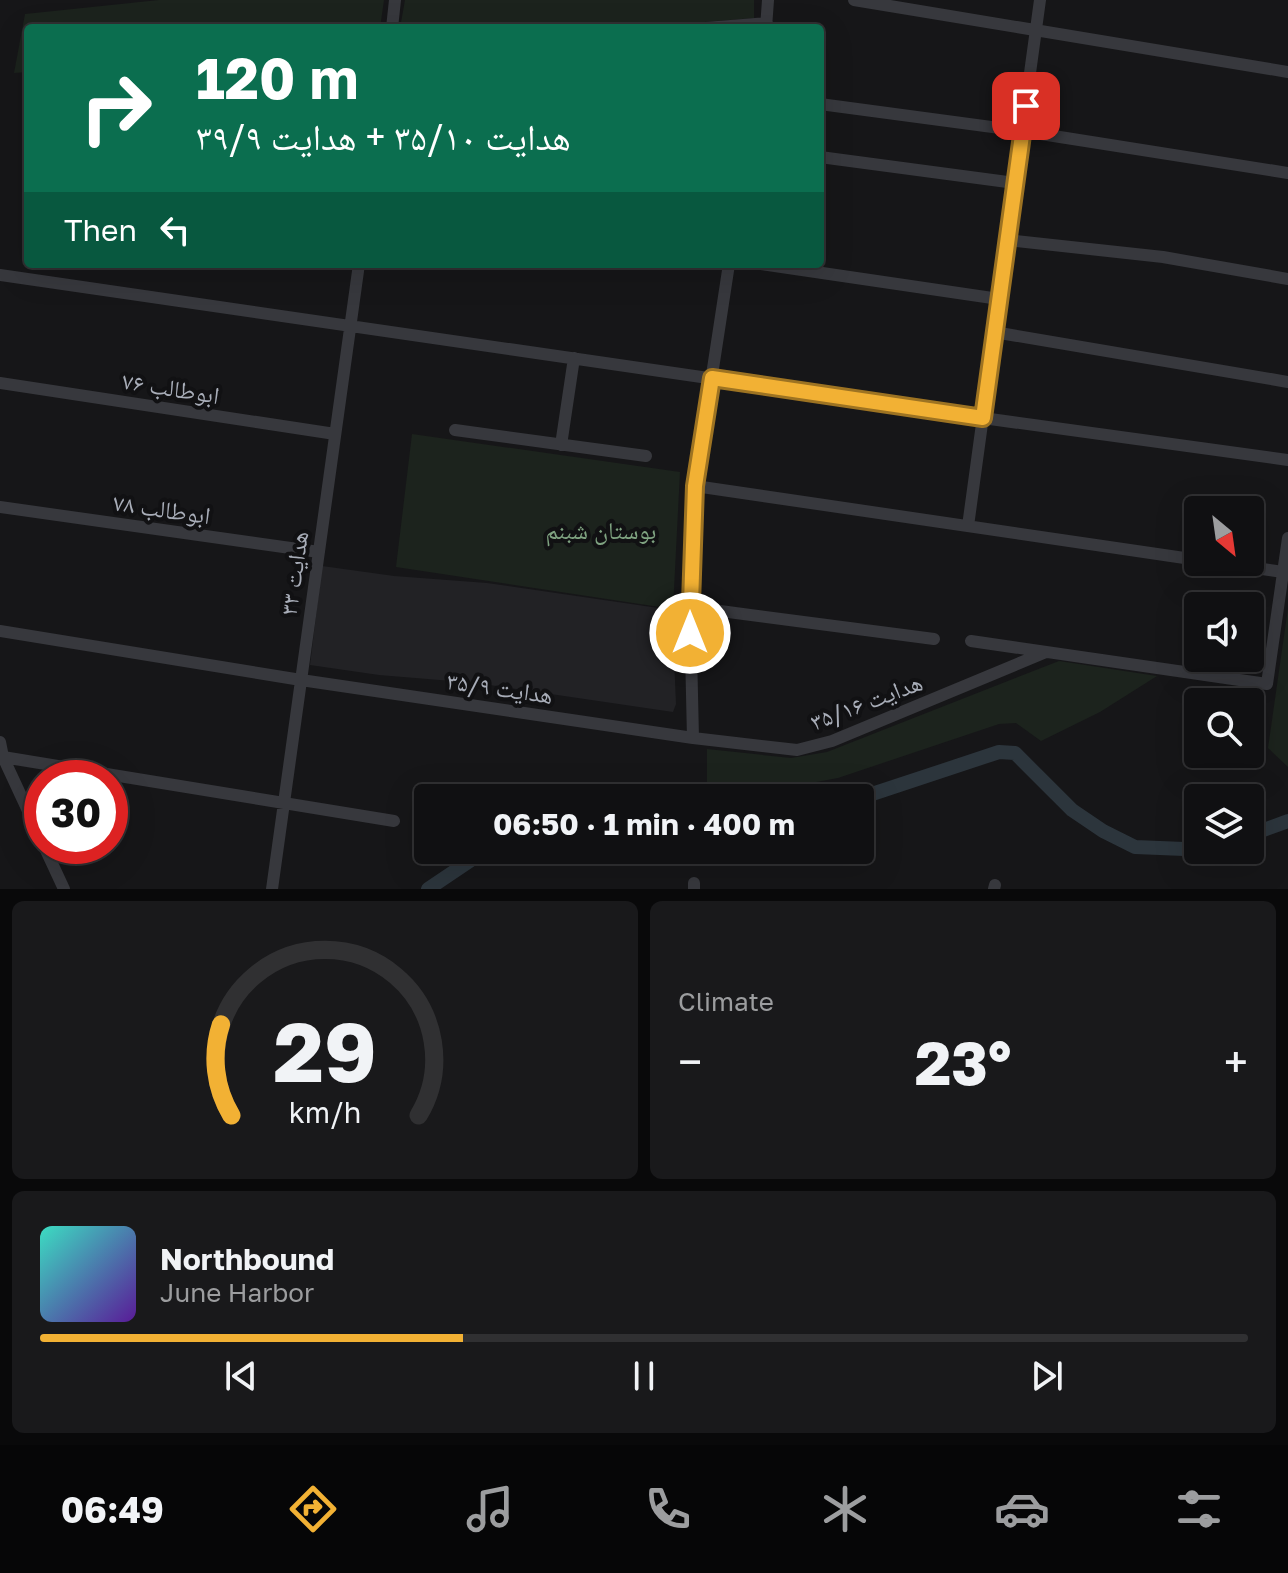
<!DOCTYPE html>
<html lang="en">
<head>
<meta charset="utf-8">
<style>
	:root { --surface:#101012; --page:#19191b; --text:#f1f3f6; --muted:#9c9d9f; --line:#303032; --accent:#f2b134 }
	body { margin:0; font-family:"Golos Text","Noto Naskh Arabic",sans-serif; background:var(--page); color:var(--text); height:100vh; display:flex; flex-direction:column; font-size:30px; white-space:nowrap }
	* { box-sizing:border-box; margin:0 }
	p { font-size:26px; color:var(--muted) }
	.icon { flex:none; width:44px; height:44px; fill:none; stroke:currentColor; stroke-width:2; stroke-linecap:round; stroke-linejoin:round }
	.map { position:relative; height:889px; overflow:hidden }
	.panel { display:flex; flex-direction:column; gap:12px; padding:12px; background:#09090a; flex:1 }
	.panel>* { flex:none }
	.banner { position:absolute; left:24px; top:24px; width:800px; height:244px; border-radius:8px; box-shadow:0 8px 32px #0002,0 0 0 2px var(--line); background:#0b6e4f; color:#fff; overflow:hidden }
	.needle { width:52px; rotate:151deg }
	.fabs { position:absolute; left:1184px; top:496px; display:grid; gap:16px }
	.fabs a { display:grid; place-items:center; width:80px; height:80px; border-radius:8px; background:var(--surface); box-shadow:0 8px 32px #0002,0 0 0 2px var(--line); font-size:40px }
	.speed { position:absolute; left:24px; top:760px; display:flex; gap:16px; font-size:40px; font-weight:700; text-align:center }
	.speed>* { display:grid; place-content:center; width:104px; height:104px; border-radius:50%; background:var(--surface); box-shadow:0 8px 32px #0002,0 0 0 2px var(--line); line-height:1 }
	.speed .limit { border:12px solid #d22; background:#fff; color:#111 }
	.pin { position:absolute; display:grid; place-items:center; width:68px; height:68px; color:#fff; margin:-34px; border-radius:16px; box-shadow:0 4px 12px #0006 }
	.me { position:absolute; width:88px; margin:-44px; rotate:0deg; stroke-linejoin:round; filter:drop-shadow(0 0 6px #0008) }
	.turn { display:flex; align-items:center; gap:28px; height:168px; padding:0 40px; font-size:36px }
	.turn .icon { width:104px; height:104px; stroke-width:2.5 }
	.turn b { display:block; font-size:56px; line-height:68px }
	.then { display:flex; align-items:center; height:76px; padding:0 40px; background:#0003; gap:16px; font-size:30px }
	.big { font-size:60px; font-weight:700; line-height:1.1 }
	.panel .card { flex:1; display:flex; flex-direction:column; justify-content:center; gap:12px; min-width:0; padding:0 28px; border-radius:12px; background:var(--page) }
	.panel .dial { align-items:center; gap:0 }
	.dial svg { height:208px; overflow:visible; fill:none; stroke:var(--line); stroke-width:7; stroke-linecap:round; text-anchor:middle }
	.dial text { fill:var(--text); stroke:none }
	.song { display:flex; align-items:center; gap:24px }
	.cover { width:96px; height:96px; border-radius:12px; background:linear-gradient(135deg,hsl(170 70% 55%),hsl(270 70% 35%)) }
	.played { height:8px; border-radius:4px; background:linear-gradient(90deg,var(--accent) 35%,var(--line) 35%) }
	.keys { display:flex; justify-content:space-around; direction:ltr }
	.heat { display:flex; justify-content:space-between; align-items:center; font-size:44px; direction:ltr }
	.panel .tiles { flex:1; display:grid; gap:12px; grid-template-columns:1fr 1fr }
	.card:last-child { grid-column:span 2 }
	.trip { position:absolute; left:414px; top:784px; width:460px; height:80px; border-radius:8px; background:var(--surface); box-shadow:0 8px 32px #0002,0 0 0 2px var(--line); font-weight:700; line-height:80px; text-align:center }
	.menu { display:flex; height:128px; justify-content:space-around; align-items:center; background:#060607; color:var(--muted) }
	.menu .icon { width:56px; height:56px }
	.menu .current { color:var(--accent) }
	.menu b { font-size:36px; color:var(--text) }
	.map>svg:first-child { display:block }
	.built { fill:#222225 }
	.green { fill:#1c231d }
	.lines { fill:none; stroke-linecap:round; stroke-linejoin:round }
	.canal { stroke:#2c353c; stroke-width:14 }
	.minor { stroke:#37383d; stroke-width:12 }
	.route-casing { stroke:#9d7322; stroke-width:20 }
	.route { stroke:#f2b134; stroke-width:14 }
	.labels { text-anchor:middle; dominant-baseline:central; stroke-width:8; stroke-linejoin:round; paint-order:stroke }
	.street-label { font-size:24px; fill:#a8adb8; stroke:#111113 }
	.park-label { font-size:24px; fill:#7fa381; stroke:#111113 }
</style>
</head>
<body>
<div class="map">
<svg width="1288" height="889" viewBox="0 0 1288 889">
	<rect width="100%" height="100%" fill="#161618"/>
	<path class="built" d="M322,566l72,10 93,7 185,27 4,94 -3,8 -197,-29 -97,-8 -69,-10z"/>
	<path class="green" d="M159,0h225l-4,28h-352v44l-14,1 11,-59z
		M405,0h349v18l-123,10h-231z
		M412,434l268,38 -7,137 -277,-42z
		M1288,608v159l-20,-19z
		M1059,661l98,15 -57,36 -59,29 -25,-18 -17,1 -161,54 -109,20h-22v-49l84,9 36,-6z"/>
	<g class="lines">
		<path class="canal" d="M860,798l139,-46 16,1 57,57 31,21 32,16 74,3
			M1250,835l38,-14
			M428,889l58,-39"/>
		<path class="minor" d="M854,0l434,72
			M392,28l3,-28
			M706,28l61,-5
			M766,28l2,-28
			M820,104l202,27 266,42
			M820,157l195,26
			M1007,240l156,17 125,22
			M761,264l238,35
			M0,275l983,143 305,42
			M994,332l294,50
			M0,383l335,51
			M455,430l191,26
			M561,445l13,-87
			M695,486l503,74
			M0,507l319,45
			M968,526l72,-526
			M1213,562l70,10
			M690,607l244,32
			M0,631l301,49 392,58 104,12 35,-9 214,-89
			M971,641l296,43 21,-146
			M693,738l-3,-131 5,-121 34,-222
			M0,742l3,15 39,84
			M3,757l391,64
			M44,846l20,43
			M694,883v6
			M272,889l87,-625
			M994,889l1,-4"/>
	</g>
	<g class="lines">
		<defs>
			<path id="route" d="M690,633l5,-147 17,-108 271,40 43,-312"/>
		</defs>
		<use href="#route" class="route-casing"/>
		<use href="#route" class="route"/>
	</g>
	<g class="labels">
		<g class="street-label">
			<text transform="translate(171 387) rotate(9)">ابوطالب ۷۶</text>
			<text transform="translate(162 508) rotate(8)">ابوطالب ۷۸</text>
			<text transform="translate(293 573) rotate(-82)">هدایت ۳۳</text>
			<text transform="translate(500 687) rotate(8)">هدایت ۳۵/۹</text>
			<text transform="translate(866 701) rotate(-21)">هدایت ۳۵/۱۶</text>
		</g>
		<g class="park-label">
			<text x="601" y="529">بوستان شبنم</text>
		</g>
	</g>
</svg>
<div class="fabs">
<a><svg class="needle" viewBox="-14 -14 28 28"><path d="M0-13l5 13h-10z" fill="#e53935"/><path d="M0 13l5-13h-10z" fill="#9c9d9f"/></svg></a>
<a><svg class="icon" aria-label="sound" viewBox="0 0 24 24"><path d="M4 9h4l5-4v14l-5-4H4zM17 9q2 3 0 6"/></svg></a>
<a><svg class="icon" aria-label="search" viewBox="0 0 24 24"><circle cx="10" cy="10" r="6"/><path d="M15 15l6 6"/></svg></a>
<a><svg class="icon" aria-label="layers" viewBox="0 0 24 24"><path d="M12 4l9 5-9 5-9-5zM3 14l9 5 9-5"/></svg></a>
</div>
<div class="speed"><div class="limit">30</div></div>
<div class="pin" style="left:1026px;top:106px;background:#d93025"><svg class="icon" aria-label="arrive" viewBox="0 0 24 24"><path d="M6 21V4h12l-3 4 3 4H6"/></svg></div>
<svg class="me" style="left:690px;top:633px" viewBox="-20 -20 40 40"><circle r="17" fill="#f2b134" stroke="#fff" stroke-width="3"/><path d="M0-11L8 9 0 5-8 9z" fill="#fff"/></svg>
<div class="trip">06:50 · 1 min · 400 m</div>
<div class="banner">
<div class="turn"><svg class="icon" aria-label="right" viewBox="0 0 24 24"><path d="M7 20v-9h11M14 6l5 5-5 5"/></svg><div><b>120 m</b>هدایت ۳۵/۱۰ + هدایت ۳۹/۹</div></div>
<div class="then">Then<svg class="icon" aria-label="left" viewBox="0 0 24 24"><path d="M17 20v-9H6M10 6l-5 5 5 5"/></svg></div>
</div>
</div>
<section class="panel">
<div class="tiles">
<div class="card dial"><svg viewBox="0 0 100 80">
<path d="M14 69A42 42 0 1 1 86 69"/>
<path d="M14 69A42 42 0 0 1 10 34" stroke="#f2b134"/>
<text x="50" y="56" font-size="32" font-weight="700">29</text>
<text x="50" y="72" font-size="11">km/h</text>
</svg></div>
<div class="card"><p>Climate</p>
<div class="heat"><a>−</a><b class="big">23°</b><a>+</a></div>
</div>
<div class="card">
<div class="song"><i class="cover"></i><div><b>Northbound</b><p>June Harbor</p></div></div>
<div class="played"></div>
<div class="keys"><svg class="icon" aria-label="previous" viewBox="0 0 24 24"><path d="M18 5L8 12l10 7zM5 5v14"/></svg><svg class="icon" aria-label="pause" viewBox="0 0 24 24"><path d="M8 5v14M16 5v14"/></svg><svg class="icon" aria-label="next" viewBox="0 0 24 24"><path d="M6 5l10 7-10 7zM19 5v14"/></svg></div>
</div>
</div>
</section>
<nav class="menu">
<b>06:49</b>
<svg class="icon current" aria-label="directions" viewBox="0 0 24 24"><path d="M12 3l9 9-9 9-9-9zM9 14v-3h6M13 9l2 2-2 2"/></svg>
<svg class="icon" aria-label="music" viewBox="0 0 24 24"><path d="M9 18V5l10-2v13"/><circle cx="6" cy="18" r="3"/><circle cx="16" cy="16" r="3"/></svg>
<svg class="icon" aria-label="phone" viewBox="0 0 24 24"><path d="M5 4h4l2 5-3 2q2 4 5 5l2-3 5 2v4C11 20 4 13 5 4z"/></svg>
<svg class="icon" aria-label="climate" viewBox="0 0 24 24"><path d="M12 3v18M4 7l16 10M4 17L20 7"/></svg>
<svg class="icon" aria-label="car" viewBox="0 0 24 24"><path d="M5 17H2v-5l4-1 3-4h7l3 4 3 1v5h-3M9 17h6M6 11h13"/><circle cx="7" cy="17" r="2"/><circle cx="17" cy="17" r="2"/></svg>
<svg class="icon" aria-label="filters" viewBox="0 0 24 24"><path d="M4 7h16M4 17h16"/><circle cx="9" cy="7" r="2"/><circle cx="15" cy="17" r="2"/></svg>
</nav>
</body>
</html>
